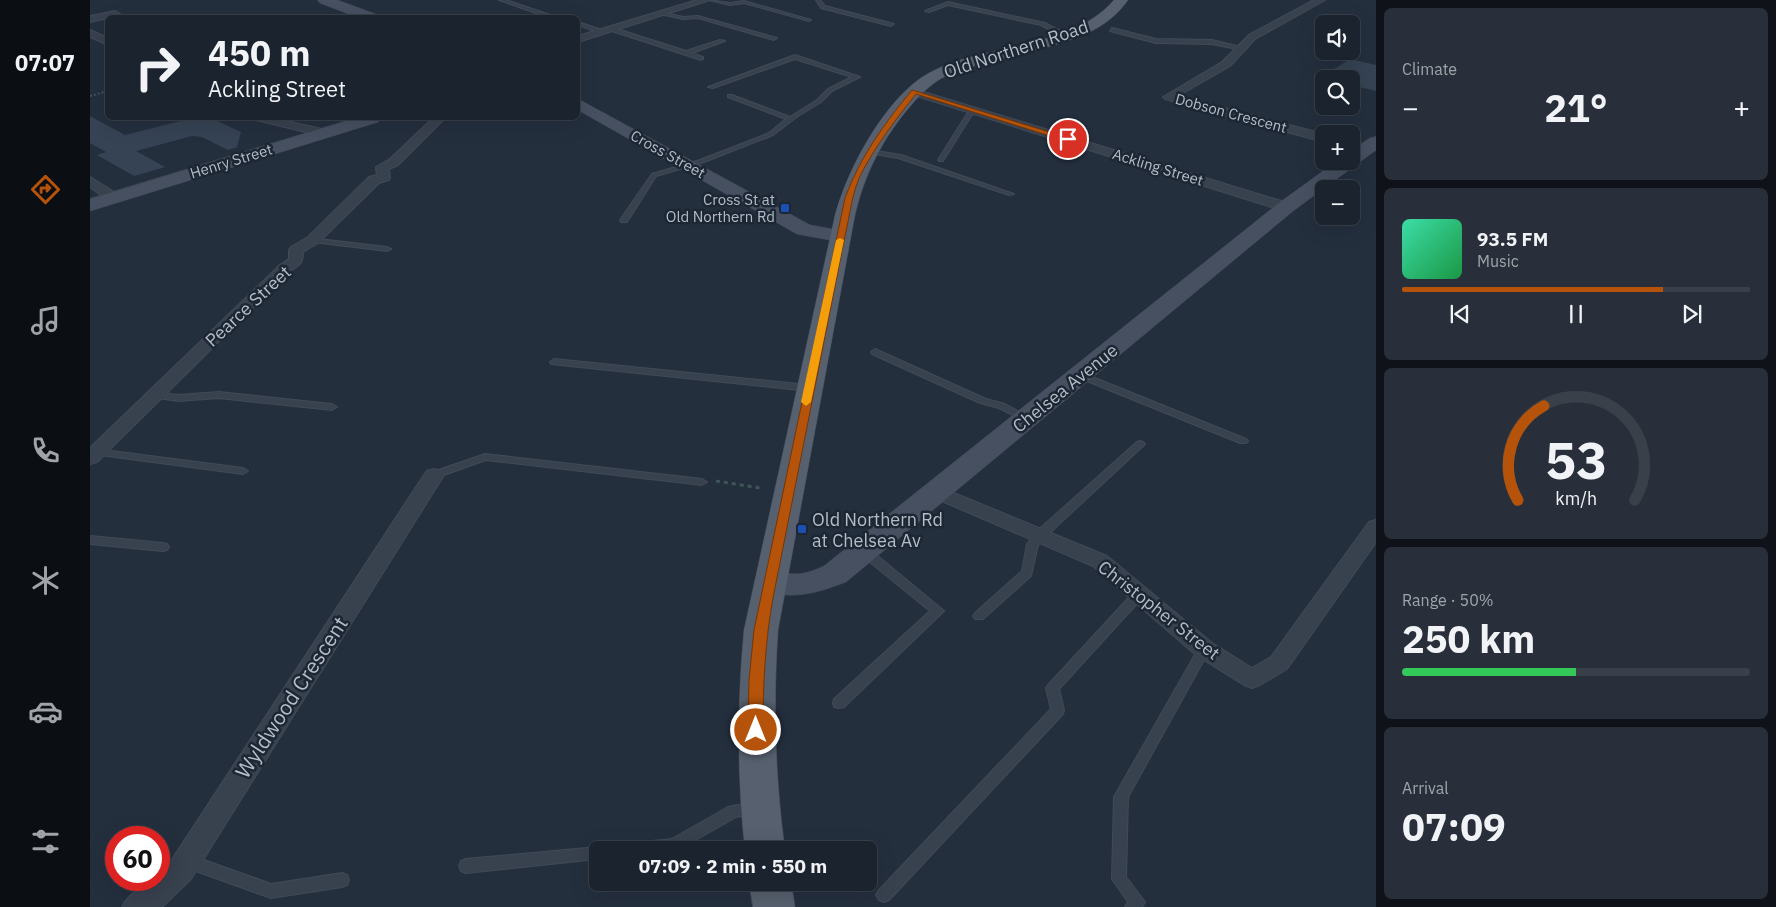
<!DOCTYPE html>
<html lang="en">
<head>
<meta charset="utf-8">
<style>
	:root { --surface:#1b232e; --page:#282f3a; --text:#f1f3f6; --muted:#a0a4aa; --line:#39404a; --accent:#b45309 }
	body { margin:0; font-family:"IBM Plex Sans",sans-serif; background:var(--page); color:var(--text); height:100vh; display:flex; flex-direction:column; font-size:19px; white-space:nowrap }
	* { box-sizing:border-box; margin:0 }
	p { font-size:16px; color:var(--muted) }
	.icon { flex:none; width:28px; height:28px; fill:none; stroke:currentColor; stroke-width:2; stroke-linecap:round; stroke-linejoin:round }
	.map { position:relative; flex:1; overflow:hidden }
	.side { display:flex; flex-direction:column; gap:8px; padding:8px; background:#0f1319; width:400px }
	.side>* { flex:none }
	.hud { position:absolute; left:15px; top:15px; width:475px; height:105px; border-radius:8px; box-shadow:0 5px 20px #0002,0 0 0 1px var(--line); background:#1b232e; color:var(--text); overflow:hidden }
	.tools { position:absolute; left:1225px; top:15px; display:grid; gap:10px }
	.tools a { display:grid; place-items:center; width:45px; height:45px; border-radius:8px; background:var(--surface); box-shadow:0 5px 20px #0002,0 0 0 1px var(--line); font-size:25px }
	.speed { position:absolute; left:15px; top:826px; display:flex; gap:10px; font-size:25px; font-weight:700; text-align:center }
	.speed>* { display:grid; place-content:center; width:65px; height:65px; border-radius:50%; background:var(--surface); box-shadow:0 5px 20px #0002,0 0 0 1px var(--line); line-height:1 }
	.speed .limit { border:8px solid #d22; background:#fff; color:#111 }
	.pin { position:absolute; display:grid; place-items:center; width:42px; height:42px; color:#fff; margin:-21px; border:2px solid #fff; border-radius:50%; box-shadow:0 1px 5px #0007 }
	.me { position:absolute; width:55px; margin:-28px; rotate:0deg; stroke-linejoin:round; filter:drop-shadow(0 0 4px #0008) }
	.turn { display:flex; align-items:center; gap:18px; height:105px; padding:0 20px; font-size:22px }
	.turn .icon { width:65px; height:65px; stroke-width:2.5 }
	.turn b { display:block; font-size:35px; line-height:42px }
	.big { font-size:38px; font-weight:800; line-height:1.1 }
	.side .widget { flex:1; display:flex; flex-direction:column; justify-content:center; gap:8px; min-width:0; padding:0 18px; border-radius:8px; background:var(--page) }
	.side .dial { align-items:center; gap:0 }
	.dial svg { height:130px; overflow:visible; fill:none; stroke:var(--line); stroke-width:7; stroke-linecap:round; text-anchor:middle }
	.dial text { fill:var(--text); stroke:none }
	.song { display:flex; align-items:center; gap:15px }
	.cover { width:60px; height:60px; border-radius:8px; background:linear-gradient(135deg,hsl(160 70% 55%),hsl(140 70% 35%)) }
	.played { height:5px; border-radius:2px; background:linear-gradient(90deg,var(--accent) 75%,var(--line) 75%) }
	.keys { display:flex; justify-content:space-around; direction:ltr }
	.heat { display:flex; justify-content:space-between; align-items:center; font-size:28px; direction:ltr }
	.charge { height:8px; border-radius:4px; background:linear-gradient(90deg,#34c759 50%,var(--line) 0) }
	.trip { position:absolute; left:499px; top:841px; width:288px; height:50px; border-radius:8px; background:var(--surface); box-shadow:0 5px 20px #0002,0 0 0 1px var(--line); font-weight:800; line-height:50px; text-align:center }
	main { display:flex; flex:1; min-height:0 }
	.dock { display:flex; flex-direction:column; width:90px; justify-content:space-around; align-items:center; background:#0b0e12; color:var(--muted) }
	.dock .icon { width:35px; height:35px }
	.dock .active { color:var(--accent) }
	.dock b { font-size:22px; color:var(--text) }
	.map>svg:first-child { display:block }
	.building { fill:#364354 }
	.lines { fill:none; stroke-linecap:round; stroke-linejoin:round }
	.lane-casing { stroke:#414a57; stroke-width:2 }
	.street-casing { stroke:#414a57; stroke-width:2 }
	.secondary-casing { stroke:#414a57; stroke-width:1 }
	.primary-casing { stroke:#414a57; stroke-width:1 }
	.path-far1 { stroke:#3f5557; stroke-width:2; stroke-dasharray:2 2; stroke-linecap:butt }
	.path { stroke:#3f5557; stroke-width:3; stroke-dasharray:4 4; stroke-linecap:butt }
	.lane { fill:#38414e; fill-rule:evenodd }
	.street { fill:#38414e; fill-rule:evenodd }
	.secondary { fill:#465061; fill-rule:evenodd }
	.primary { fill:#56606e; fill-rule:evenodd }
	.route { fill:#b45309; stroke:#753606 }
	.slow { fill:#f59e0b }
	.transit-dot { fill:#1a4fb4; stroke:#1d2633; stroke-width:2 }
	.labels { text-anchor:middle; dominant-baseline:central; stroke-width:5; stroke-linejoin:round; paint-order:stroke }
	.far-street-label { font-size:15px; fill:#b4bcc9; stroke:#1d2633 }
	.far-poi-label { font-size:15px; fill:#b4bcc9; stroke:#1d2633; text-anchor:end }
	.street-label { font-size:18px; fill:#b4bcc9; stroke:#1d2633 }
	.poi-label { font-size:18px; fill:#b4bcc9; stroke:#1d2633; text-anchor:start }
	.near-street-label { font-size:21px; fill:#b4bcc9; stroke:#1d2633 }
</style>
</head>
<body>
<main>
<nav class="dock">
<b>07:07</b>
<svg class="icon active" aria-label="directions" viewBox="0 0 24 24"><path d="M12 3l9 9-9 9-9-9zM9 14v-3h6M13 9l2 2-2 2"/></svg>
<svg class="icon" aria-label="music" viewBox="0 0 24 24"><path d="M9 18V5l10-2v13"/><circle cx="6" cy="18" r="3"/><circle cx="16" cy="16" r="3"/></svg>
<svg class="icon" aria-label="phone" viewBox="0 0 24 24"><path d="M5 4h4l2 5-3 2q2 4 5 5l2-3 5 2v4C11 20 4 13 5 4z"/></svg>
<svg class="icon" aria-label="climate" viewBox="0 0 24 24"><path d="M12 3v18M4 7l16 10M4 17L20 7"/></svg>
<svg class="icon" aria-label="car" viewBox="0 0 24 24"><path d="M5 17H2v-5l4-1 3-4h7l3 4 3 1v5h-3M9 17h6M6 11h13"/><circle cx="7" cy="17" r="2"/><circle cx="17" cy="17" r="2"/></svg>
<svg class="icon" aria-label="filters" viewBox="0 0 24 24"><path d="M4 7h16M4 17h16"/><circle cx="9" cy="7" r="2"/><circle cx="15" cy="17" r="2"/></svg>
</nav>
<div class="map">
<svg width="1286" height="907" viewBox="0 0 1286 907">
	<rect width="100%" height="100%" fill="#242f3e"/>
	<path class="building" d="M1260,59l26,6v26l-25,-6v-6l-31,-1z
		M0,116l35,19 67,-17h19l30,14 -4,15 -9,3 -26,-13 -10,-1 -56,15 29,16 -31,9 -37,-21 9,-3 -16,-9z"/>
	<g class="lines">
		<defs>
			<path id="lane" d="M409,0h7l53,18h-9z
				M619,0l21,3 14,-2 67,19 -2,1 -65,-18 -14,2z
				M726,0h4l5,6 69,18 -3,2 -70,-18z
				M858,2l97,21 11,6 19,5 -3,2 -20,-5 -11,-6 -93,-20 -19,7 -4,-1z
				M572,12l21,5 15,-1 79,22 -3,2 -76,-22 -15,1 -23,-5z
				M488,22l27,9 1,1 -3,2 -25,-9z
				M521,27l75,24 34,-11 5,1 -33,12 11,4v2l-2,1 -92,-30z
				M1022,28l44,11 56,1 33,8 -3,2 -30,-6 -56,-1 -46,-12z
				M705,55l65,22 -28,14 -11,11 -23,14 -25,19 -69,27 -48,14 -29,46h-6l-1,-2 32,-46 48,-14 69,-27 17,-14 -58,-22v-2h4l58,22 27,-17 11,-11 24,-12 -57,-18 -82,29 -5,-1z
				M884,110l5,1 -8,5 -28,45h-4l-1,-1 29,-46z
				M780,150l31,5 113,39 -5,1 -111,-37 -30,-5 -1,-1z
				M220,238l77,9 4,2 -4,2 -74,-9 -4,-2z
				M785,349l111,50 19,5 27,15 -5,3 -3,-1 -25,-13 -19,-5 -108,-49 -1,-2z
				M464,359l255,26 5,3 -5,3 -258,-27 -1,-2z
				M990,372l166,67 2,2 -2,2h-6l-163,-66 -2,-2z
				M64,392l24,3 41,-3 113,12 5,3 -5,3 -113,-12 -41,3 -27,-4 -2,-2z
				M1050,441l3,1 2,2 -2,2 -100,93 -5,6 -7,31 -48,43h-8l-2,-3 2,-3 47,-42 5,-27 8,-11 102,-91z
				M6,449l147,19 5,3 -5,3 -151,-20 -1,-2z
				M395,454l217,25 5,3 -5,3 -216,-25 -48,17h-8l-1,-2 1,-2z
				M0,536l73,7 4,1 2,3 -2,3 -4,1 -73,-7z
				M774,547l4,1 76,63 -100,96 -5,1 -5,-1 -1,-4 1,-4 96,-88 -70,-57 -2,-3 2,-3z
				M1049,590l4,1 2,3 -2,3 -84,92 5,21 -1,4 -174,186 -5,2 -5,-2 -3,-5 3,-5 172,-181 -5,-21 2,-3 87,-94z
				M1114,644l4,2 2,3 -82,148 -2,80 19,25 -3,5h-17l3,-5 -16,-23 2,-82 86,-151z
				M664,802l5,2 2,4 -2,4 -23,5 -51,29 2,4h-71l2,-5 5,-1 49,-5 56,-32z
				M508,847l6,3h-6v9l-132,14 -5,-2 -2,-5 2,-5 5,-2z
				M97,854l84,30 71,-11 5,2 2,5 -2,5 -5,2 -71,11 -89,-32 -2,-5 2,-5z"/>
			<path id="street" d="M607,0h13l-132,42v-6z
				M1224,0h11l-70,39 -25,27 -52,30 146,38v8l-159,-43 -2,-2 59,-35 27,-27z
				M25,11l5,3 -2,2 -28,6v-6z
				M0,30l18,8v7l-18,-8z
				M824,89l377,115 2,3 -2,3h-10l-371,-116 -1,-2 1,-2z
				M164,118h19l53,12 2,2 -6,4 -66,-16z
				M343,118h12l-47,47 -9,4 1,8 -1,3 -10,3 -61,60 -15,9c0,11 -3,13 -13,19l-193,191 -7,2v-16l190,-183 9,-6v-9l2,-3 17,-10 61,-60 8,-2 -1,-8 14,-8z
				M1261,141l19,5 2,3 -6,4 -15,-4z
				M0,177l29,18 2,3 -2,3h-10l-19,-14z
				M344,469l7,2 3,4 -253,404 -29,28h-40c5,-13 19,-17 29,-27h8v-7l12,-12 253,-386 3,-4z
				M847,486l170,70 105,87 40,25 19,-11 98,-135 7,-2v22l-89,127 -27,16 -8,3 -8,-3 -48,-30 -103,-89 -163,-70 -3,-4 3,-4z"/>
			<path id="secondary" d="M228,0h19l41,15 1,3h-20l-39,-15z
				M488,99l232,126 38,7 3,4 -3,4 -7,2 -44,-8 -219,-124z
				M266,118h24l-2,4 -288,89v-12z
				M1286,137v13l-83,61 -447,371c-32,12 -53,18 -87,8l-5,-8 5,-8c13,-4 23,0 37,0 10,0 19,-4 28,-8l455,-363 58,-42h14v-10l19,-13z"/>
			<path id="primary" d="M1024,0h14c-19,27 -46,37 -77,46 -36,11 -75,16 -109,32 -11,6 -21,16 -29,25 -30,34 -50,73 -59,117l-76,410c-5,74 -3,147 7,220h-40c-8,-74 -8,-146 -1,-220l90,-410c11,-47 51,-123 95,-147 27,-15 61,-20 91,-28 34,-8 70,-17 94,-45z
				M659,882h42l4,25h-42z"/>
		</defs>
		<use href="#lane" class="lane-casing"/>
		<use href="#street" class="street-casing"/>
		<use href="#secondary" class="secondary-casing"/>
		<use href="#primary" class="primary-casing"/>
		<path class="path-far1" d="M0,96l18,-5"/>
		<path class="path" d="M626,481l44,7"/>
		<use href="#lane" class="lane"/>
		<use href="#street" class="street"/>
		<use href="#secondary" class="secondary"/>
		<use href="#primary" class="primary"/>
	</g>
	<path class="route" d="M822,90l160,49 -6,2 -150,-47c-20,25 -39,50 -54,78 -10,19 -12,43 -17,64l-72,362c-8,44 -10,87 -10,132l-2,4 -5,2 -6,-2 -2,-4 1,-50 5,-50 91,-432c15,-41 39,-74 67,-108z"/>
	<path class="slow" d="M750,238l4,2 -33,162 -5,4 -5,-4 35,-162z"/>
	<g class="transit-dot">
		<rect x="690" y="203" width="10" height="10" rx="2.5"/>
		<rect x="707" y="524" width="10" height="10" rx="2.5"/>
	</g>
	<g class="labels">
		<g class="far-street-label">
			<text transform="translate(1141 113) rotate(15)">Dobson Crescent</text>
			<text transform="translate(578 154) rotate(29)">Cross Street</text>
			<text transform="translate(141 161) rotate(-17)">Henry Street</text>
			<text transform="translate(1068 167) rotate(17)">Ackling Street</text>
		</g>
		<g class="far-poi-label">
			<text x="685" y="199">Cross St at<tspan x="685" dy="17">Old Northern Rd</tspan></text>
		</g>
		<g class="street-label">
			<text transform="translate(926 49) rotate(-18)">Old Northern Road</text>
			<text transform="translate(158 306) rotate(-43)">Pearce Street</text>
			<text transform="translate(975 388) rotate(-39)">Chelsea Avenue</text>
			<text transform="translate(1069 610) rotate(38)">Christopher Street</text>
		</g>
		<g class="poi-label">
			<text x="722" y="519">Old Northern Rd<tspan x="722" dy="21">at Chelsea Av</tspan></text>
		</g>
		<g class="near-street-label">
			<text transform="translate(201 697) rotate(-57)">Wyldwood Crescent</text>
		</g>
	</g>
</svg>
<div class="tools">
<a><svg class="icon" aria-label="sound" viewBox="0 0 24 24"><path d="M4 9h4l5-4v14l-5-4H4zM17 9q2 3 0 6"/></svg></a>
<a><svg class="icon" aria-label="search" viewBox="0 0 24 24"><circle cx="10" cy="10" r="6"/><path d="M15 15l6 6"/></svg></a>
<a>+</a>
<a>−</a>
</div>
<div class="speed"><div class="limit">60</div></div>
<div class="pin" style="left:978px;top:139px;background:#d93025"><svg class="icon" aria-label="arrive" viewBox="0 0 24 24"><path d="M6 21V4h12l-3 4 3 4H6"/></svg></div>
<svg class="me" style="left:666px;top:730px" viewBox="-20 -20 40 40"><circle r="17" fill="#b45309" stroke="#fff" stroke-width="3"/><path d="M0-11L8 9 0 5-8 9z" fill="#fff"/></svg>
<div class="trip">07:09 · 2 min · 550 m</div>
<div class="hud">
<div class="turn"><svg class="icon" aria-label="right" viewBox="0 0 24 24"><path d="M7 20v-9h11M14 6l5 5-5 5"/></svg><div><b>450 m</b>Ackling Street</div></div>
</div>
</div>
<section class="side">
<div class="widget"><p>Climate</p>
<div class="heat"><a>−</a><b class="big">21°</b><a>+</a></div>
</div>
<div class="widget">
<div class="song"><i class="cover"></i><div><b>93.5 FM</b><p>Music</p></div></div>
<div class="played"></div>
<div class="keys"><svg class="icon" aria-label="previous" viewBox="0 0 24 24"><path d="M18 5L8 12l10 7zM5 5v14"/></svg><svg class="icon" aria-label="pause" viewBox="0 0 24 24"><path d="M8 5v14M16 5v14"/></svg><svg class="icon" aria-label="next" viewBox="0 0 24 24"><path d="M6 5l10 7-10 7zM19 5v14"/></svg></div>
</div>
<div class="widget dial"><svg viewBox="0 0 100 80">
<path d="M14 69A42 42 0 1 1 86 69"/>
<path d="M14 69A42 42 0 0 1 30 11" stroke="#b45309"/>
<text x="50" y="56" font-size="32" font-weight="700">53</text>
<text x="50" y="72" font-size="11">km/h</text>
</svg></div>
<div class="widget"><p>Range · 50%</p><b class="big">250 km</b><div class="charge"></div></div>
<div class="widget"><p>Arrival</p><b class="big">07:09</b></div>
</section>
</main>
</body>
</html>
